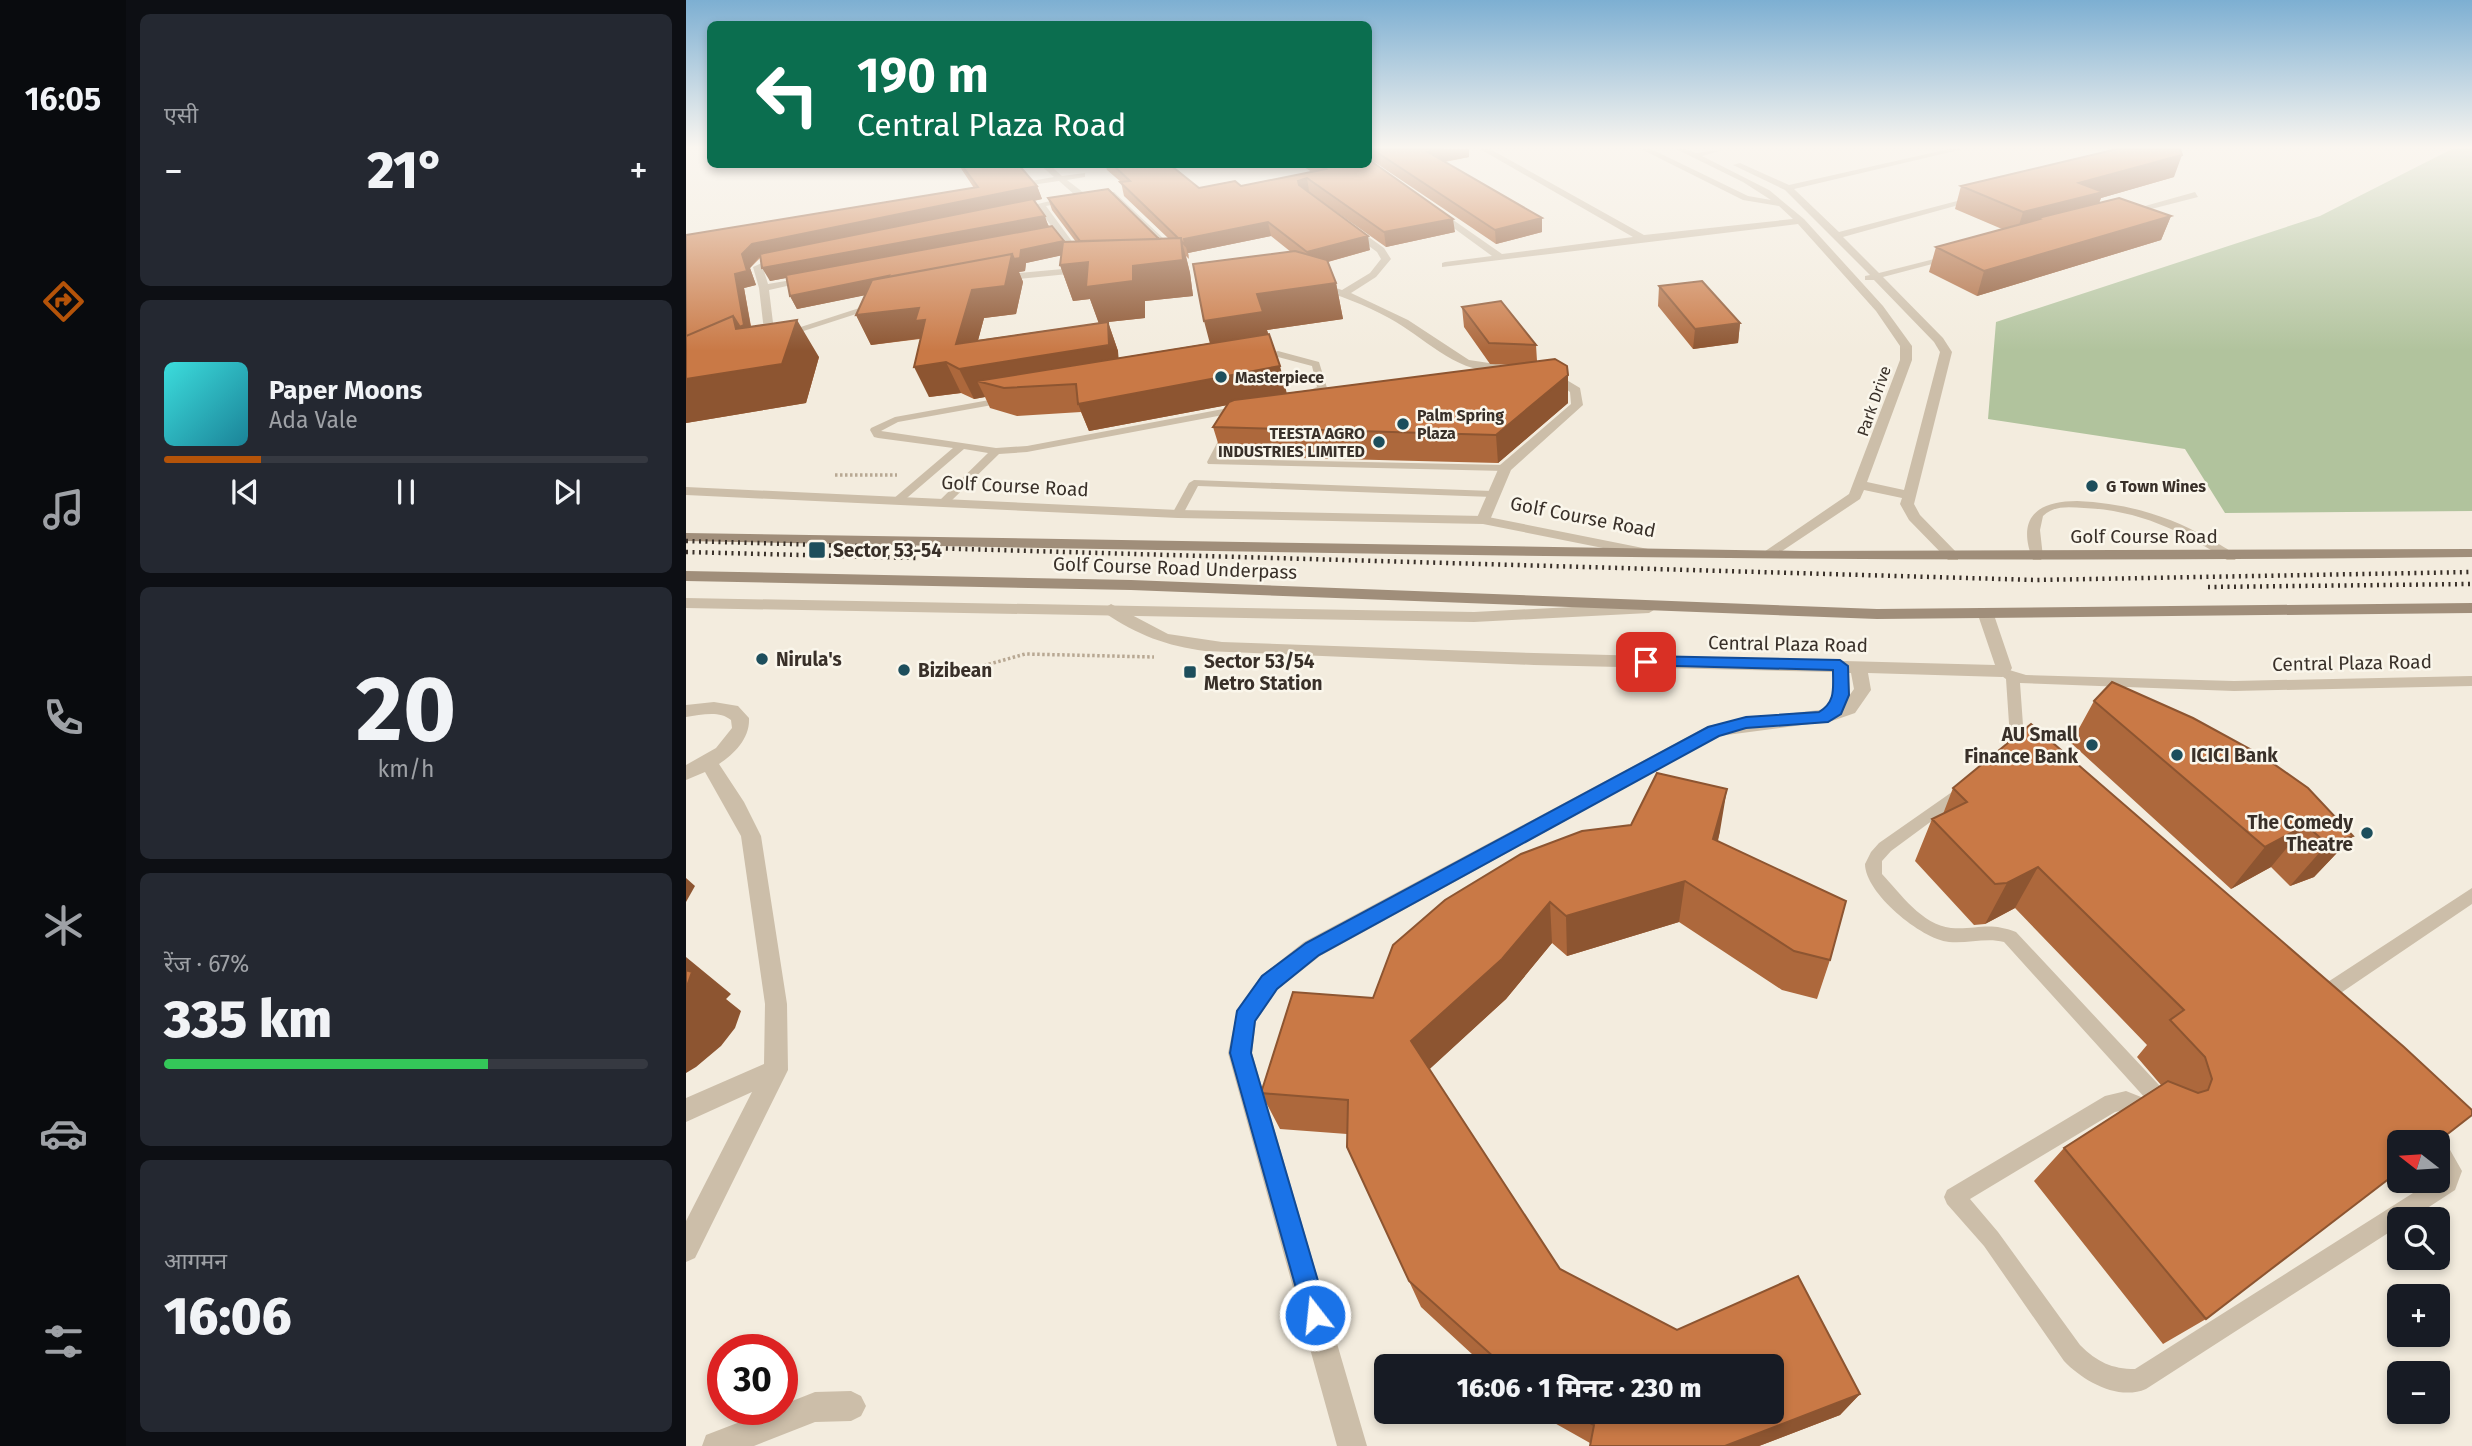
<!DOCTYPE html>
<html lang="hi">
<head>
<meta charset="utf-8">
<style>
	:root { --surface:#171b24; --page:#242831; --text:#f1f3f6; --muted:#9ea1a6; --line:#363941; --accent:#b45309 }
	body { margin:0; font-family:"Fira Sans","Noto Sans Devanagari",sans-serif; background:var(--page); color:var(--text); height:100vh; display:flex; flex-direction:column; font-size:26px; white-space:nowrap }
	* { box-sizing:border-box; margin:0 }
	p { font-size:23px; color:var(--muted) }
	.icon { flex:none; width:38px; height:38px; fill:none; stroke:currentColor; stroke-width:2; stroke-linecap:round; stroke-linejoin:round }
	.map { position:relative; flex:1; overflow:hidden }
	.details { display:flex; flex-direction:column; gap:14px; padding:14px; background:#0d0f14; width:560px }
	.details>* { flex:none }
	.top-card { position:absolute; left:21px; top:21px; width:665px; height:147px; border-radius:10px; box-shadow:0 4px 10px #0003; background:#0b6e4f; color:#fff; overflow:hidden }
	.needle { width:46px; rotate:287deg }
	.tools { position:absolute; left:1701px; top:1130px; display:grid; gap:14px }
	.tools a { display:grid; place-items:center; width:63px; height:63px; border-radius:10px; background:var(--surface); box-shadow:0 4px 10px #0003; font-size:35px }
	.speed { position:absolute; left:21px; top:1334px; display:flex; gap:14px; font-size:35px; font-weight:700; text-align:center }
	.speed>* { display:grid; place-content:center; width:91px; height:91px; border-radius:50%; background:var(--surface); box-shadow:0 4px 10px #0003; line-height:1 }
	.speed .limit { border:10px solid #d22; background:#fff; color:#111 }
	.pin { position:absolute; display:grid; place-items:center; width:60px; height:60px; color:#fff; margin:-30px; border-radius:14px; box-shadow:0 4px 10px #0006 }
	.me { position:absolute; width:77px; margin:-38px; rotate:344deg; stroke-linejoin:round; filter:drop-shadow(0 0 5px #0008) }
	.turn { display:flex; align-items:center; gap:24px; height:147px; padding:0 35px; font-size:32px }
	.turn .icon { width:91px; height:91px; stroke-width:2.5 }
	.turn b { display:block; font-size:49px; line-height:60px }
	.big { font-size:52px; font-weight:800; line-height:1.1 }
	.details .tile { flex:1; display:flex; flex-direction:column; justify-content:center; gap:10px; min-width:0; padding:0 24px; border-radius:10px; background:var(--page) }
	.details .dial { align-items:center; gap:0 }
	.dial b { font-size:91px; line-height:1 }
	.song { display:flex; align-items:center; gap:21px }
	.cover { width:84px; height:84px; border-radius:10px; background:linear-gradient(135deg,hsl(180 70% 55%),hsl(190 70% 35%)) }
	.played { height:7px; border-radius:4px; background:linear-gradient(90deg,var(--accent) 20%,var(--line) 20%) }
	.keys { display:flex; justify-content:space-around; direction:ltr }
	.heat { display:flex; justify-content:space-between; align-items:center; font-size:38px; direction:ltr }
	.charge { height:10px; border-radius:5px; background:linear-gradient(90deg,#34c759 67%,var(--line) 0) }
	.trip { position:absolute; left:688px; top:1354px; width:410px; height:70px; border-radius:10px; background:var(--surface); box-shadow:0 4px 10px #0003; font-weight:800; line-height:70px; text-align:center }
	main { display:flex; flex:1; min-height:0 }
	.dock { display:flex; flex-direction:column; width:126px; justify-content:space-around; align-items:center; background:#090b0e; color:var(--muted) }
	.dock .icon { width:49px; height:49px }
	.dock .active { color:var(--accent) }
	.dock b { font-size:32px; color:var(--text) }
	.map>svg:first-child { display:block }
	.green { fill:#b1c39d }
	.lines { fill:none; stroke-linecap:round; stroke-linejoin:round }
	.path { stroke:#b8a893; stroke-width:3.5; stroke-dasharray:2.5 2.5; stroke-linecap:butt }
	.service { fill:#ccbea9; fill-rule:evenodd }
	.minor { fill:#ccbea9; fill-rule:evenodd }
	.tertiary { fill:#ccbea9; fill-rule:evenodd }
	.secondary { fill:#a08e7a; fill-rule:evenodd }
	.rail { stroke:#393029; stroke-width:4.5; stroke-dasharray:2 4.5; stroke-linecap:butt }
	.wall { fill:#ad683c; fill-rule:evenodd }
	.shaded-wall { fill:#8d5531 }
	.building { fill:#c97946; stroke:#8d5531; stroke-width:2 }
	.route { fill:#1a73e8; stroke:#114b97; stroke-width:2 }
	.poi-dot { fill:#1d4e5c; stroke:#faf6eb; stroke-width:2.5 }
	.labels { text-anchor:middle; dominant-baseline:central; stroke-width:5; stroke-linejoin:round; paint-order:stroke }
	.far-poi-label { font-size:16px; font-weight:bold; fill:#393029; stroke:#faf6eb; text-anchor:start }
	.far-street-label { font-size:16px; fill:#393029; stroke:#faf6eb }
	.street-label { font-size:19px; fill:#393029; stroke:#faf6eb }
	.poi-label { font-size:19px; font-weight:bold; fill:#393029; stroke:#faf6eb; text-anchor:start }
</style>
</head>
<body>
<main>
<nav class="dock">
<b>16:05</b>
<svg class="icon active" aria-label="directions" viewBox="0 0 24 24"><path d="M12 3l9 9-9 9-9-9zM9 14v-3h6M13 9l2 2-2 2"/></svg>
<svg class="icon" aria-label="music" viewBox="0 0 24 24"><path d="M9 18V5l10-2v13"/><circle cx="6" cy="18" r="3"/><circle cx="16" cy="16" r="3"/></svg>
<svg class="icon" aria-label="phone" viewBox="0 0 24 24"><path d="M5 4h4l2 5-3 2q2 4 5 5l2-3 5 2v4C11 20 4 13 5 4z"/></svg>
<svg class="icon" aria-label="climate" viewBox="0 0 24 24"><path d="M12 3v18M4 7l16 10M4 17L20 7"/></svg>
<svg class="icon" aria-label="car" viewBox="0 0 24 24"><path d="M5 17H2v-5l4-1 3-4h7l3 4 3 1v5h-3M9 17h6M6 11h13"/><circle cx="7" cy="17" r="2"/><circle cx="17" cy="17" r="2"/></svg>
<svg class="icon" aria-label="filters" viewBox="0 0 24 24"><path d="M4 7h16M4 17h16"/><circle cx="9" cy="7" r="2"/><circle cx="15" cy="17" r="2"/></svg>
</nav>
<section class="details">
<div class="tile"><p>एसी</p>
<div class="heat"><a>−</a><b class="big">21°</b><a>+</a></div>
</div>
<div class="tile">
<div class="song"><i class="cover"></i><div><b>Paper Moons</b><p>Ada Vale</p></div></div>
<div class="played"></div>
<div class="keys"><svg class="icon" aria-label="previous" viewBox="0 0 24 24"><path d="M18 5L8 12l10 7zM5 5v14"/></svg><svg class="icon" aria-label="pause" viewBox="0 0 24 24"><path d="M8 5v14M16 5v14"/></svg><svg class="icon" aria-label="next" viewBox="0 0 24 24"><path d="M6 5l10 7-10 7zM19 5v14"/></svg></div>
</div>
<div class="tile dial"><b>20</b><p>km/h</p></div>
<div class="tile"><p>रेंज · 67%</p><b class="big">335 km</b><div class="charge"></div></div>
<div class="tile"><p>आगमन</p><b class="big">16:06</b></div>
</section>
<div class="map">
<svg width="1786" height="1446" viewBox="0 0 1786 1446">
	<rect width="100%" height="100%" fill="#f3ecde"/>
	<path class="green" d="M1766,149h20v362l-247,2 -40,-64 -197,-30 8,-97 324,-106z"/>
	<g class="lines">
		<path class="path" d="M149,475h62
			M293,667l46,-13 129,3"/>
		<path class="service" d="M592,351l41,11 8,26 -2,2 -18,8h-6v-4l16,-7 -5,-21 -34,-9 -21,4 -5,-3z
			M320,397l3,1v4l-111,20 -17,9 115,17 31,-2 212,-40 5,3 -5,3 -212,40 -28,2 -52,51h-8v-4l49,-48 -24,-4 -63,54h-8v-4l60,-51 -75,-10 -4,-1 -4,-7 1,-2 24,-11z
			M543,427l5,3 -15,29 286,6 5,3 -5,3 -297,-7 -1,-2 17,-32z
			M508,480l298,11 5,3 -5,3 -294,-11 -16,30h-8l-2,-2 17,-31z
			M1391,501c48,2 91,14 132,38 10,5 20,10 28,18l-2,3h-8c-45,-29 -89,-50 -143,-52 -14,-1 -30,-3 -41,8l-3,14 3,27 -2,3h-8c-17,-42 4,-59 44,-59z
			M1320,669l20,6 208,6 238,-5v10l-238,5 -214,-8 5,70 -2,4h-10l-2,-4 -5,-74 -7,-5z
			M1276,785l5,2 2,4 -2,4 -76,56 -9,10v13c18,19 40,51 69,54 26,2 37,-7 65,4l143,153 12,23 -3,7 -7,3 -6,-3 -7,5 -23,-10 -10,2 -145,87 28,33 82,113c17,17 32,24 55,24l297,-188h6l3,-9 -3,-6v-23h-8l8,-5 7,3 17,30 -7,19 -46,30h-10v6l-253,163c-28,12 -63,-8 -82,-28l-80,-115 -37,-42 -3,-7 3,-7 158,-94 21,-5 20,8 -142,-157c-18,-5 -36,2 -55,0 -28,-3 -84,-49 -84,-78l6,-12 8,-9z
			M1786,888v16l-146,99 -6,2 -6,-2 -3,-6 3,-6z"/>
		<path class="minor" d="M794,149h10l154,86 149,-16 -14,-13 -36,-6 -102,-51h10l97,47 23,4 -28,-18 -67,-33h10l10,4 31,-4 -25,7 67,34 35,29 79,87 29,40v14l-45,122 37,8 36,-138 -6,-10 -60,-62h-9v-4l5,-1 -85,-85 -52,-25 7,-2 49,22 160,-36h14l-169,40 45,43 141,-37 4,3 -141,39 36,36 75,-19 5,3 -76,20 60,61 9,14 -38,152 6,11 38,39v6h-10l-39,-40 -9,-16 2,-6 -38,-8 -4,9 -87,58h-10l-2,-3 88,-60 51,-134v-14l-24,-35 -78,-87 -356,43v-4l3,-1 47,-6 -59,-43 3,-5 66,46 131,-17z
			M353,164h10l13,12 23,-3v4l-18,3 17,13 30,-1 67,63 -8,2 -64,-60 -27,2 -36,7 39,53 -8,2 -39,-53 -21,5 -4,-3 62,-15 -16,-14 -28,4v-4l23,-4z
			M1509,192l3,5 -74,19 -4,-3z
			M660,225h6l32,23 7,11 -15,18 -25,16 57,27 61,40 40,6v4c-49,9 -81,-31 -120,-52 -24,-13 -50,-23 -76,-31v-4l4,-1 25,8 28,-17 11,-14 -4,-7 -31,-23z
			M98,253l5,3 -2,2 -24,10 5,16 41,-7 5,3 -45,10 6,49 -5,3 -5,-3 -6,-51 -6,-21z
			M399,267l5,3 -2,2 -90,9 -5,-3 5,-3z
			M192,302l9,2 -102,33 -9,-2z
			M864,370l30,18 3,17 -72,65 -21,50 -2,3h-10l-2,-3 24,-55 71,-61 -1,-12 -26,-19z
			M425,604l57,30 54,8 312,11 461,12 -17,-50 8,-5 8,5 18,53 -4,7 -6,2 -134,-4 3,17 -16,23 -23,8 -113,15 -399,220 -43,34 -21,31 -4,32 115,393h-30l-109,-393 9,-42 24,-35 43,-34 404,-216 32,-7 88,-10 4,-14v-23l-298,-7 -329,-14c-38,-5 -68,-16 -100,-38l-2,-4zM1163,673h2l3,16 -5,7z
			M28,702l24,4 11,12c1,20 -14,35 -30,46l25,38 17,34 26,168 1,66 -93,188 -9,4v-41l66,-129 -66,30v-24l78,-34 1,-60 -24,-168 -36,-64 -19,8v-15l30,-17 16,-20 -1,-8c-12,-10 -30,-5 -45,-3v-12z
			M165,1391l10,5 5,10 -5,10 -10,5 -36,1 -61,24h-52l4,-11 68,-26h8v-4l33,-13z"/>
		<path class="tertiary" d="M0,487l492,23 305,6 165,33 7,4 -7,4 -165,-33 -305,-6 -492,-23z
			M0,598l788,14 175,-9 8,5 -8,5 -175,9 -788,-14z"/>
		<path class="secondary" d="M0,533l1116,18 670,-2v8c-596,8 -1191,-4 -1786,-16z
			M0,571l445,9 746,29 595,-6v10l-595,6 -746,-29 -445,-9z"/>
		<path class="rail" d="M0,541l1350,39 436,-8
			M0,552l231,6
			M1522,587l264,-3"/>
	</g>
	<path class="wall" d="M682,149h101v8l-24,5 97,70 -46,12 -126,-85 85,73 -69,15 -78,-55 62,58 -42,12 8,21 7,36 -76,11 19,63 225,-28 -21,-1 -26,-37 -2,-20 74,38 1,16 31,42 -70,60 -276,-7 -9,-29 14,-22 -138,26 -8,-19 -64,4 -27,-8 -5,-11 -11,2 -13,-6 -32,4 -9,-58 -49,6 -15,-30 9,-20 -68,14 -7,-13 -4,-18 -16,3 -9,-24 -11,11 6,17 -12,3 7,38 68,31 -13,46 -120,20v-188l288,-47 -16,-24h3l76,22 5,13 -8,2 15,25 15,16h12l-24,-32 -4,-12 111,41 9,-1 -44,-42 -3,-14 -14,-12 -2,-6h64l30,24 42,-2 71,-14 -13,-8h69zM585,236l20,16 -81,91 -92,15v-7l-10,-29 37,-4v-17l48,-5 -3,-23 -4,-17 3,3 -1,-6zM376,255l-2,10 13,36 17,-2 9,24 -121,17 6,-22 32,-4 7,-32 -4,-10 6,-1 1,-8z
		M1488,177l-73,21 -2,4 72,14 -10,24 -184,56 -48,-24 7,-25 66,-18 -47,-20 6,-23z
		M973,286l81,37 -2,20 -45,6 -35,-43z
		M1408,701l259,135 -39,41 -24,9 -19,-19 -40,22 -160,-146z
		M1267,788l451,259 -198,272 -43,25 -129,-163 30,-33 97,-63 -24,-28 10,-12 -132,-137 -30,16 -11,1 -59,-64 17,-42 11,-5z
		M1034,831l-2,10 112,119 -13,39 -35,-9 -103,-68 -112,34 -15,-13 -46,56 -77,70 131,200 117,61 183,64 -20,21 -81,31h-169v-3l-55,-31h236v-45h-285l-65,-60 -74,-160v-13l-67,-5 -19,-36 112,-95 20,-53z"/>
	<path class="shaded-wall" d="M758,149h25v8l-40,7 -1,-12z
		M1496,155l-8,22 -73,21 -6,17 -55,4 -2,-1 -4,13 -18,4 7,-23 56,-29z
		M621,178l2,13 -8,4 -3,-14z
		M351,186l5,13 -283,58 -9,11 6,17 -12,3 9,52 -45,22 25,-46 2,-42 7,-20 10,-10z
		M359,216l4,12 -279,53 -8,-13z
		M1485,216l-10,24 -184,56 7,-25z
		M856,218v14l-46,12 -1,-14z
		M767,219l2,13 -69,15 -2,-15z
		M582,222l3,14 -83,17 1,6 -5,-20z
		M682,236l2,14 -61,17 -2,-15z
		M495,238l9,35 3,23 -48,5v17l-37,4 10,29 2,24 -143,6 8,16 -11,2 -15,-30 -3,-25 16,-54h-81l-94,19 -7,-13 98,-20 124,-22 9,-4 43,-9 4,13 -42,9 -1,8 -6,1 4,10 -7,32 -32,4 -13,49 128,-43 -9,-25 -17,2 -13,-36 28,-3 45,4z
		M650,283l7,36 -76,11 5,19 -58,10 -10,-38 53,-27z
		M233,308l20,41 -16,-11 -52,7 -15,-30z
		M111,320l22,37 -13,46 -120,20v-44z
		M1054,323l-2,20 -45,6 2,-20z
		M260,362l15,31 -32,4 -15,-30z
		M594,366l7,28 -198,37 -11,-27z
		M882,375v28l-70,60 -2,-28z
		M1041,789l-7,42 -13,50 6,-42z
		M1620,825l-35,42 -40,22 34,-42z
		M1667,836l-39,41 -24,9 37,-42z
		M1352,867l-23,41 -30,16 22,-41z
		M0,878l9,8 -9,16z
		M999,881l-6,41 -112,34 -1,-40z
		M864,902l2,41 -46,56 -86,79 -9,-37z
		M0,957l45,37 -5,5 15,12 -6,17 -14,18 -25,21 -10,6z
		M1174,1394l-20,21 -81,31h-34z"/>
	<path class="building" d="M686,149h72l-16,3 114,66 -47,12z
		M1431,149h63l2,6 -103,28 24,9 -80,20 -62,-26z
		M682,159l85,60 -69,13 -77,-54 -9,3 1,4 69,51 -61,16 -39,-30 -84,17 1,6 -3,-3 -1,-4h-3l-58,-56 10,-1 -18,-17h57l30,24 36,-7 6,5 85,-17 -8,-5h50z
		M275,164h57l19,22 -285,58 -10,10 5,17 -12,3 9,51 -4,2 -7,-11 -47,20v-101l292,-48z
		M422,189l51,50 -79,2 -32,-43z
		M1433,198l52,18 -187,55 -48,-24 104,-28 -2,-1z
		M347,199l12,17 -283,52 -2,-14z
		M366,226l12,15 -43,9 -1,8 -6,1 -2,-5 -125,23 1,-1 -98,20 -4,-21z
		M495,238l2,22 -50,6v15l-47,6 2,-25 -28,3 3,-23z
		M609,251l32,9 9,23 -79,11 6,18 -59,9 -11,-57z
		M326,254l-7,32 -33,4 -16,54 152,-22 1,23 -150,24 -13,-7 -32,5 11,-47 -10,1 4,-13 -63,7 16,-35z
		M1016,281l38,42 -45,6 -36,-43z
		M815,301l35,44 -47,-2 -27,-36z
		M47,316l3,13 61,-9 -15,44 -96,15v-43z
		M583,334l11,32 -202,38 -2,-20 -72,4 -27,-7z
		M869,359l12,7 1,9 -72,60 -283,-8 16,-25 5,-2z
		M1426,682l81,36 68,37 47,33 45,48 -26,8 -21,-19 -41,22 -171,-146z
		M1345,724l373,323 68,63v5l-36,28h-37v28l-193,148 -142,-171 104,-67 30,12 10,-3 4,-11 -7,-22 -35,-37 14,-10 -146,-143 -31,16 -12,1 -63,-65 35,-17 -14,-14z
		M971,773l70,16 -14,50 133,62 -16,59 -36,-9 -109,-70 -119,35 -16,-14 -48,57 -91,82 149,228 117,61 121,-54 62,118 -135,52h-135l4,-21 -25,-13h202v-45h-266l-96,-86 -62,-134 1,-47 -87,-7 32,-101 80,6 20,-53 52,-45 76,-46 61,-23 49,-6z
		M0,970l6,2 -6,17z"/>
	<linearGradient id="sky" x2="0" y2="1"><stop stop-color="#7dafd2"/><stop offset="0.42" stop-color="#faf6f0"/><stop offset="1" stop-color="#faf6f0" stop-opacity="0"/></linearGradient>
	<rect width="1786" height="351" fill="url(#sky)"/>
	<path class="route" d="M960,656l194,4 8,6 1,29 -8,19 -13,8 -82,6 -27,8 -400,219 -42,34 -22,32 -4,32 77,262 -4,9 -9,4 -9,-4 -76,-271 7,-42 25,-35 44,-33 402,-216 38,-10 73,-5c17,-10 14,-24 14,-42l-193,-5v-7z"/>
	<g class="poi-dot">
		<circle cx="535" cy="377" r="7"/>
		<circle cx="717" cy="424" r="7"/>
		<circle cx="693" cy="442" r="7"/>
		<circle cx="1406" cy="486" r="7"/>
		<rect x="122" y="541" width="18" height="18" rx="3.5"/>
		<circle cx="76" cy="659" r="7"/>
		<circle cx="218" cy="670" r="7"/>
		<rect x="497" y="665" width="14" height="14" rx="3.5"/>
		<circle cx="1406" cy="745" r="7"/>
		<circle cx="1491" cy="755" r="7"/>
		<circle cx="1681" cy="833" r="7"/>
	</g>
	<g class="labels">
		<g class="far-poi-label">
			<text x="549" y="377">Masterpiece</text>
			<text x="731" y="415">Palm Spring<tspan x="731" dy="18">Plaza</tspan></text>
			<text x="679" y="433" text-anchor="end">TEESTA AGRO<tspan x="679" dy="18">INDUSTRIES LIMITED</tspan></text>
			<text x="1420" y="486">G Town Wines</text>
		</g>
		<g class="far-street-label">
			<text transform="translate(1188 401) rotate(-71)">Park Drive</text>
		</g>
		<g class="street-label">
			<text transform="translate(329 486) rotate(3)">Golf Course Road</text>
			<text transform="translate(897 517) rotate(11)">Golf Course Road</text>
			<text x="1458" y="536">Golf Course Road</text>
			<text transform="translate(489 568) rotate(2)">Golf Course Road Underpass</text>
			<text transform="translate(1102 644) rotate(1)">Central Plaza Road</text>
			<text transform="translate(1666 663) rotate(-1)">Central Plaza Road</text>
		</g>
		<g class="poi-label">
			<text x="147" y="550">Sector 53-54</text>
			<text x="90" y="659">Nirula's</text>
			<text x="518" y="661">Sector 53/54<tspan x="518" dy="22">Metro Station</tspan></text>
			<text x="232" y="670">Bizibean</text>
			<text x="1392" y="734" text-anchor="end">AU Small<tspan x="1392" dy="22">Finance Bank</tspan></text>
			<text x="1505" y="755">ICICI Bank</text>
			<text x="1667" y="822" text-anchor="end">The Comedy<tspan x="1667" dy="22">Theatre</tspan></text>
		</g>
	</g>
</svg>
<div class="tools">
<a><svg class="needle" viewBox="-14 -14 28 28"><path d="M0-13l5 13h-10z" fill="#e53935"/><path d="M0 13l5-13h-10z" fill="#9ea1a6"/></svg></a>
<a><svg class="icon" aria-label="search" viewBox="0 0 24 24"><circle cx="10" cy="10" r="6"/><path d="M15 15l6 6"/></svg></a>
<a>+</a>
<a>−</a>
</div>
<div class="speed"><div class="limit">30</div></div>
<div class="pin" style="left:960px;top:662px;background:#d93025"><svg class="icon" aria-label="arrive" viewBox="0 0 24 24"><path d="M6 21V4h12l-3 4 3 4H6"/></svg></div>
<svg class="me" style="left:629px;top:1315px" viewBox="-20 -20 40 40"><circle r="17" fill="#1a73e8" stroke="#fff" stroke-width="3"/><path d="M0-11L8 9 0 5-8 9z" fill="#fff"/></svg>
<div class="trip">16:06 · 1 मिनट · 230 m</div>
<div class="top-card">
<div class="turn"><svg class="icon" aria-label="left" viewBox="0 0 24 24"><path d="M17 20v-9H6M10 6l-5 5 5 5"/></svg><div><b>190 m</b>Central Plaza Road</div></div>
</div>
</div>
</main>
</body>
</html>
